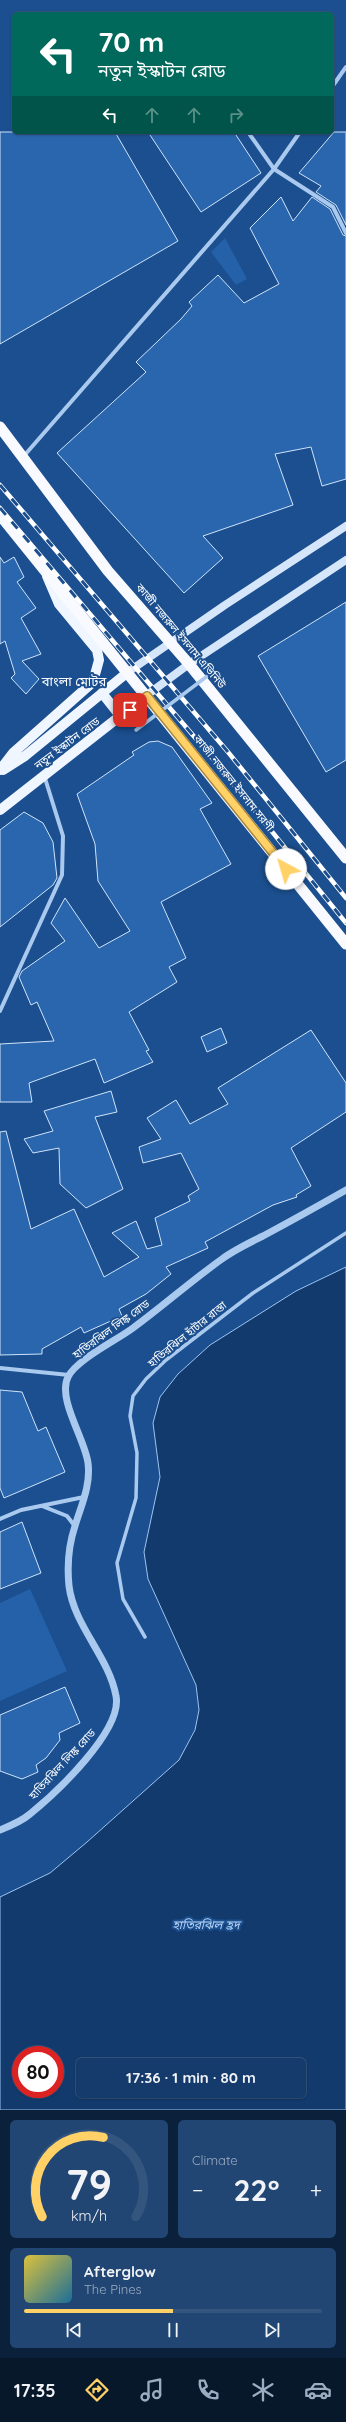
<!DOCTYPE html>
<html lang="en">
<head>
<meta charset="utf-8">
<style>
	:root { --surface:#143b6b; --page:#214673; --text:#f1f3f6; --muted:#9dadc1; --line:#33557e; --accent:#ffd166 }
	body { margin:0; font-family:Quicksand,"Noto Sans Bengali",sans-serif; background:var(--page); color:var(--text); height:100vh; display:flex; flex-direction:column; font-size:15px; white-space:nowrap }
	* { box-sizing:border-box; margin:0 }
	p { font-size:13px; color:var(--muted) }
	.icon { flex:none; width:22px; height:22px; fill:none; stroke:currentColor; stroke-width:2; stroke-linecap:round; stroke-linejoin:round }
	.map { position:relative; height:2110px; overflow:hidden }
	.side { display:flex; flex-direction:column; gap:10px; padding:10px; background:#0b203b; flex:1 }
	.side>* { flex:none }
	.hud { position:absolute; left:12px; top:12px; width:322px; height:122px; border-radius:6px; box-shadow:0 1px 3px #0004,0 0 0 1px var(--line); background:#00695c; color:#fff; overflow:hidden }
	.speed { position:absolute; left:12px; top:2046px; display:flex; gap:8px; font-size:20px; font-weight:700; text-align:center }
	.speed>* { display:grid; place-content:center; width:52px; height:52px; border-radius:50%; background:var(--surface); box-shadow:0 1px 3px #0004,0 0 0 1px var(--line); line-height:1 }
	.speed .limit { border:6px solid #d22; background:#fff; color:#111 }
	.pin { position:absolute; display:grid; place-items:center; width:34px; height:34px; color:#fff; margin:-17px; border-radius:8px; box-shadow:0 2px 6px #0006 }
	.me { position:absolute; width:44px; margin:-22px; rotate:321deg; stroke-linejoin:round; filter:drop-shadow(0 0 3px #0008) }
	.turn { display:flex; align-items:center; gap:14px; height:84px; padding:0 20px; font-size:18px }
	.turn .icon { width:52px; height:52px; stroke-width:2.5 }
	.turn b { display:block; font-size:28px; line-height:34px }
	.lanes { display:flex; align-items:center; height:38px; padding:0 20px; background:#0003; justify-content:center; gap:20px; direction:ltr }
	.lanes .off { opacity:.35 }
	.big { font-size:30px; font-weight:700; line-height:1.1 }
	.side .card { flex:1; display:flex; flex-direction:column; justify-content:center; gap:6px; min-width:0; padding:0 14px; border-radius:6px; background:var(--page) }
	.side .dial { align-items:center; gap:0 }
	.dial svg { height:104px; overflow:visible; fill:none; stroke:var(--line); stroke-width:7; stroke-linecap:round; text-anchor:middle }
	.dial text { fill:var(--text); stroke:none }
	.song { display:flex; align-items:center; gap:12px }
	.cover { width:48px; height:48px; border-radius:6px; background:linear-gradient(135deg,hsl(50 70% 55%),hsl(200 70% 35%)) }
	.played { height:4px; border-radius:2px; background:linear-gradient(90deg,var(--accent) 50%,var(--line) 50%) }
	.keys { display:flex; justify-content:space-around; direction:ltr }
	.heat { display:flex; justify-content:space-between; align-items:center; font-size:22px; direction:ltr }
	.side .tiles { flex:1; display:grid; gap:10px; grid-template-columns:1fr 1fr }
	.card:last-child { grid-column:span 2 }
	.trip { position:absolute; left:76px; top:2058px; width:230px; height:40px; border-radius:6px; background:var(--surface); box-shadow:0 1px 3px #0004,0 0 0 1px var(--line); font-weight:700; line-height:40px; text-align:center }
	.tab-bar { display:flex; height:64px; justify-content:space-around; align-items:center; background:#08182b; color:var(--muted) }
	.tab-bar .icon { width:28px; height:28px }
	.tab-bar .active { color:var(--accent) }
	.tab-bar b { font-size:18px; color:var(--text) }
	.map>svg:first-child { display:block }
	.green { fill:#2461a8 }
	.water { fill:#123a6d; stroke:#9cc4f0; fill-rule:evenodd }
	.building { fill:#2a66ad; stroke:#cfe3fa }
	.lines { fill:none; stroke-linecap:round; stroke-linejoin:round }
	.pedestrian { stroke:#a9c9ee; stroke-width:3.5 }
	.minor { stroke:#a9c9ee; stroke-width:4 }
	.tertiary { stroke:#a9c9ee; stroke-width:7 }
	.secondary { stroke:#d6e6fa; stroke-width:8 }
	.primary { stroke:#f0f6ff; stroke-width:10 }
	.trunk { stroke:#f8faff; stroke-width:11 }
	.rail-casing { stroke:#fff; stroke-width:4.5 }
	.rail { stroke:#1b4f8f; stroke-width:3; stroke-dasharray:9; stroke-linecap:butt }
	.pedestrian-bridge { stroke:#a9c9ee; stroke-width:3.5 }
	.route-casing { stroke:#a68842; stroke-width:10 }
	.route { stroke:#ffd166; stroke-width:7 }
	.labels { text-anchor:middle; dominant-baseline:central; stroke-width:4; stroke-linejoin:round; paint-order:stroke }
	.street-label { font-size:11px; fill:#fff; stroke:#1b4f8f }
	.water-label { font-size:12px; font-style:italic; fill:#b5d3f5; stroke:#1b4f8f }
	.quarter-label { font-size:13px; fill:#fff; stroke:#1b4f8f }
</style>
</head>
<body>
<div class="map">
<svg width="346" height="2110" viewBox="0 0 346 2110">
	<rect width="100%" height="100%" fill="#1b4f8f"/>
	<path class="green" d="M225,238l22,41 -11,6 -25,-33z
		M30,1589l37,82 -67,30v-98z"/>
	<path class="water" d="M346,1267v843h-346v-213l50,-24 37,-31 92,-82 16,-30 4,-20 -3,-25 -48,-106 -4,-27 16,-75 -7,-54 7,-26 18,-23 32,-29 86,-54zM21,2055h34v34h-34zM83,2065h216v26h-216z"/>
	<path class="building" d="M0,132h115l63,109 -178,103z
		M148,132h86l27,41 -60,39z
		M334,132h12v93l-10,-20 -20,-13 5,-6 -22,-13z
		M281,197l12,24 19,-24 18,12 13,26 3,1v243l-24,7 -11,-39 -36,7 18,51 -90,31 20,22 -39,35 -127,-140 89,-81 -10,-10 45,-43 11,-13 -3,-4 29,-27 26,28 35,-19 -29,-56z
		M0,557l4,6 10,-6 10,20 -7,5 19,26 -15,10 20,36 -19,7 17,18 -13,15 -15,-16 4,-4 -10,-33 -5,3z
		M346,602v158l-20,12 -68,-116z
		M158,741l14,6 40,56 -12,6 31,55 -70,38 25,56 -17,9 8,15 -48,30 20,38 -3,1 7,11 -49,21 -9,-24 -66,24 3,19h-32v-58l54,-3 -17,-39 -6,3 -12,-28 3,-6 43,-30 -14,-18 14,-25 34,50 31,-17 -32,-50 -3,-37 -18,-50 57,-39 -2,-3 17,-10z
		M24,812l19,11 10,19 4,36 -4,7 -53,42v-97z
		M221,1028l6,15 -20,9 -6,-15z
		M311,1030l35,53v29l-55,36 20,38 -15,9 1,2 -24,8 -68,37 3,6 -42,19 5,7 -25,20 -27,15 3,7 -38,17 -3,-6 -39,22v5l-42,1v-223l6,-1 25,98 43,-20 30,68 35,-20 -27,-24 24,-12 11,28 15,-4 -7,-27 35,-17 -2,-5 11,-7 -18,-36 -38,10 -4,-16 22,-8 -14,-21 29,-18 14,24 38,-20 -10,-16z
		M111,1091l6,21 -22,5 28,72 -37,19 -26,-24 -1,-36 -26,5 -9,-14 29,-8 -9,-20z
		M0,1390l22,2 16,39 8,-4 19,45 -61,26 -4,-10z
		M22,1522l19,51 -41,16v-57z
		M65,1687l15,36 -21,10 1,7 -14,18 -10,7 2,7 -16,7 -22,-8v-56z"/>
	<g class="lines">
		<path class="pedestrian" d="M145,1637l-22,-38 -6,-36 19,-65 1,-45 -7,-37 3,-20 13,-17 20,-19 87,-67 93,-60"/>
		<path class="minor" d="M332,87l14,-20
			M300,132l-26,37 59,38 13,26
			M23,457l251,-288 -26,-37
			M0,1011l62,-136 1,-39 -19,-61
			M0,1368l69,7
			M42,1506l25,10 7,9
			M0,1519l21,-9 63,-13"/>
		<path class="tertiary" d="M0,1830c10,-4 22,-9 30,-16 26,-21 93,-84 86,-118 -7,-39 -42,-70 -47,-110 -2,-20 0,-42 6,-60 6,-20 16,-41 13,-63 -3,-24 -31,-64 -20,-86 8,-17 49,-37 65,-49 30,-22 58,-47 89,-69 12,-9 27,-16 41,-23 28,-15 55,-30 83,-46"/>
		<path class="secondary" d="M128,672l97,-67 121,-79
			M147,695l42,-31 157,-104"/>
		<path class="primary" d="M102,693l19,24
			M0,770l13,-17 80,-71 6,-22 -2,-10 -38,-46 -12,-28
			M3,770l22,-14 103,-84
			M0,810l147,-115"/>
		<path class="trunk" d="M0,427l108,144 81,93 157,194
			M0,515l346,429"/>
		<defs>
			<path id="rail" d="M0,485l228,267 118,146
				M0,508l214,252 132,163"/>
		</defs>
		<use href="#rail" class="rail-casing"/>
		<use href="#rail" class="rail"/>
		<path class="pedestrian-bridge" d="M136,730l78,-59"/>
	</g>
	<g class="lines">
		<defs>
			<path id="route" d="M130,710l17,-14 139,173"/>
		</defs>
		<use href="#route" class="route-casing"/>
		<use href="#route" class="route"/>
	</g>
	<g class="labels">
		<g class="street-label">
			<text transform="translate(181 636) rotate(50)">কাজী নজরুল ইসলাম এভিনিউ</text>
			<text transform="translate(67 743) rotate(-37)">নতুন ইস্কাটন রোড</text>
			<text transform="translate(234 783) rotate(51)">কাজী নজরুল ইসলাম সরণী</text>
			<text transform="translate(111 1329) rotate(-36)">হাতিরঝিল লিঙ্ক রোড</text>
			<text transform="translate(187 1334) rotate(-39)">হাতিরঝিল হাঁটার রাস্তা</text>
			<text transform="translate(62 1764) rotate(-47)">হাতিরঝিল লিঙ্ক রোড</text>
		</g>
		<g class="water-label">
			<text x="206" y="1924">হাতিরঝিল হ্রদ</text>
		</g>
		<g class="quarter-label">
			<text x="74" y="681">বাংলা মোটর</text>
		</g>
	</g>
</svg>
<div class="speed"><div class="limit">80</div></div>
<div class="pin" style="left:130px;top:710px;background:#d93025"><svg class="icon" aria-label="arrive" viewBox="0 0 24 24"><path d="M6 21V4h12l-3 4 3 4H6"/></svg></div>
<svg class="me" style="left:286px;top:869px" viewBox="-20 -20 40 40"><circle r="19" fill="#fff"/><path d="M0-13L10 11 0 6-10 11z" fill="#ffd166"/></svg>
<div class="trip">17:36 · 1 min · 80 m</div>
<div class="hud">
<div class="turn"><svg class="icon" aria-label="left" viewBox="0 0 24 24"><path d="M17 20v-9H6M10 6l-5 5 5 5"/></svg><div><b>70 m</b>নতুন ইস্কাটন রোড</div></div>
<div class="lanes"><svg class="icon" aria-label="left" viewBox="0 0 24 24"><path d="M17 20v-9H6M10 6l-5 5 5 5"/></svg><svg class="icon off" aria-label="ahead" viewBox="0 0 24 24"><path d="M12 20V5M6 11l6-6 6 6"/></svg><svg class="icon off" aria-label="ahead" viewBox="0 0 24 24"><path d="M12 20V5M6 11l6-6 6 6"/></svg><svg class="icon off" aria-label="right" viewBox="0 0 24 24"><path d="M7 20v-9h11M14 6l5 5-5 5"/></svg></div>
</div>
</div>
<section class="side">
<div class="tiles">
<div class="card dial"><svg viewBox="0 0 100 80">
<path d="M14 69A42 42 0 1 1 86 69"/>
<path d="M14 69A42 42 0 0 1 61 8" stroke="#ffd166"/>
<text x="50" y="56" font-size="32" font-weight="700">79</text>
<text x="50" y="72" font-size="11">km/h</text>
</svg></div>
<div class="card"><p>Climate</p>
<div class="heat"><a>−</a><b class="big">22°</b><a>+</a></div>
</div>
<div class="card">
<div class="song"><i class="cover"></i><div><b>Afterglow</b><p>The Pines</p></div></div>
<div class="played"></div>
<div class="keys"><svg class="icon" aria-label="previous" viewBox="0 0 24 24"><path d="M18 5L8 12l10 7zM5 5v14"/></svg><svg class="icon" aria-label="pause" viewBox="0 0 24 24"><path d="M8 5v14M16 5v14"/></svg><svg class="icon" aria-label="next" viewBox="0 0 24 24"><path d="M6 5l10 7-10 7zM19 5v14"/></svg></div>
</div>
</div>
</section>
<nav class="tab-bar">
<b>17:35</b>
<svg class="icon active" aria-label="directions" viewBox="0 0 24 24"><path d="M12 3l9 9-9 9-9-9zM9 14v-3h6M13 9l2 2-2 2"/></svg>
<svg class="icon" aria-label="music" viewBox="0 0 24 24"><path d="M9 18V5l10-2v13"/><circle cx="6" cy="18" r="3"/><circle cx="16" cy="16" r="3"/></svg>
<svg class="icon" aria-label="phone" viewBox="0 0 24 24"><path d="M5 4h4l2 5-3 2q2 4 5 5l2-3 5 2v4C11 20 4 13 5 4z"/></svg>
<svg class="icon" aria-label="climate" viewBox="0 0 24 24"><path d="M12 3v18M4 7l16 10M4 17L20 7"/></svg>
<svg class="icon" aria-label="car" viewBox="0 0 24 24"><path d="M5 17H2v-5l4-1 3-4h7l3 4 3 1v5h-3M9 17h6M6 11h13"/><circle cx="7" cy="17" r="2"/><circle cx="17" cy="17" r="2"/></svg>
</nav>
</body>
</html>
